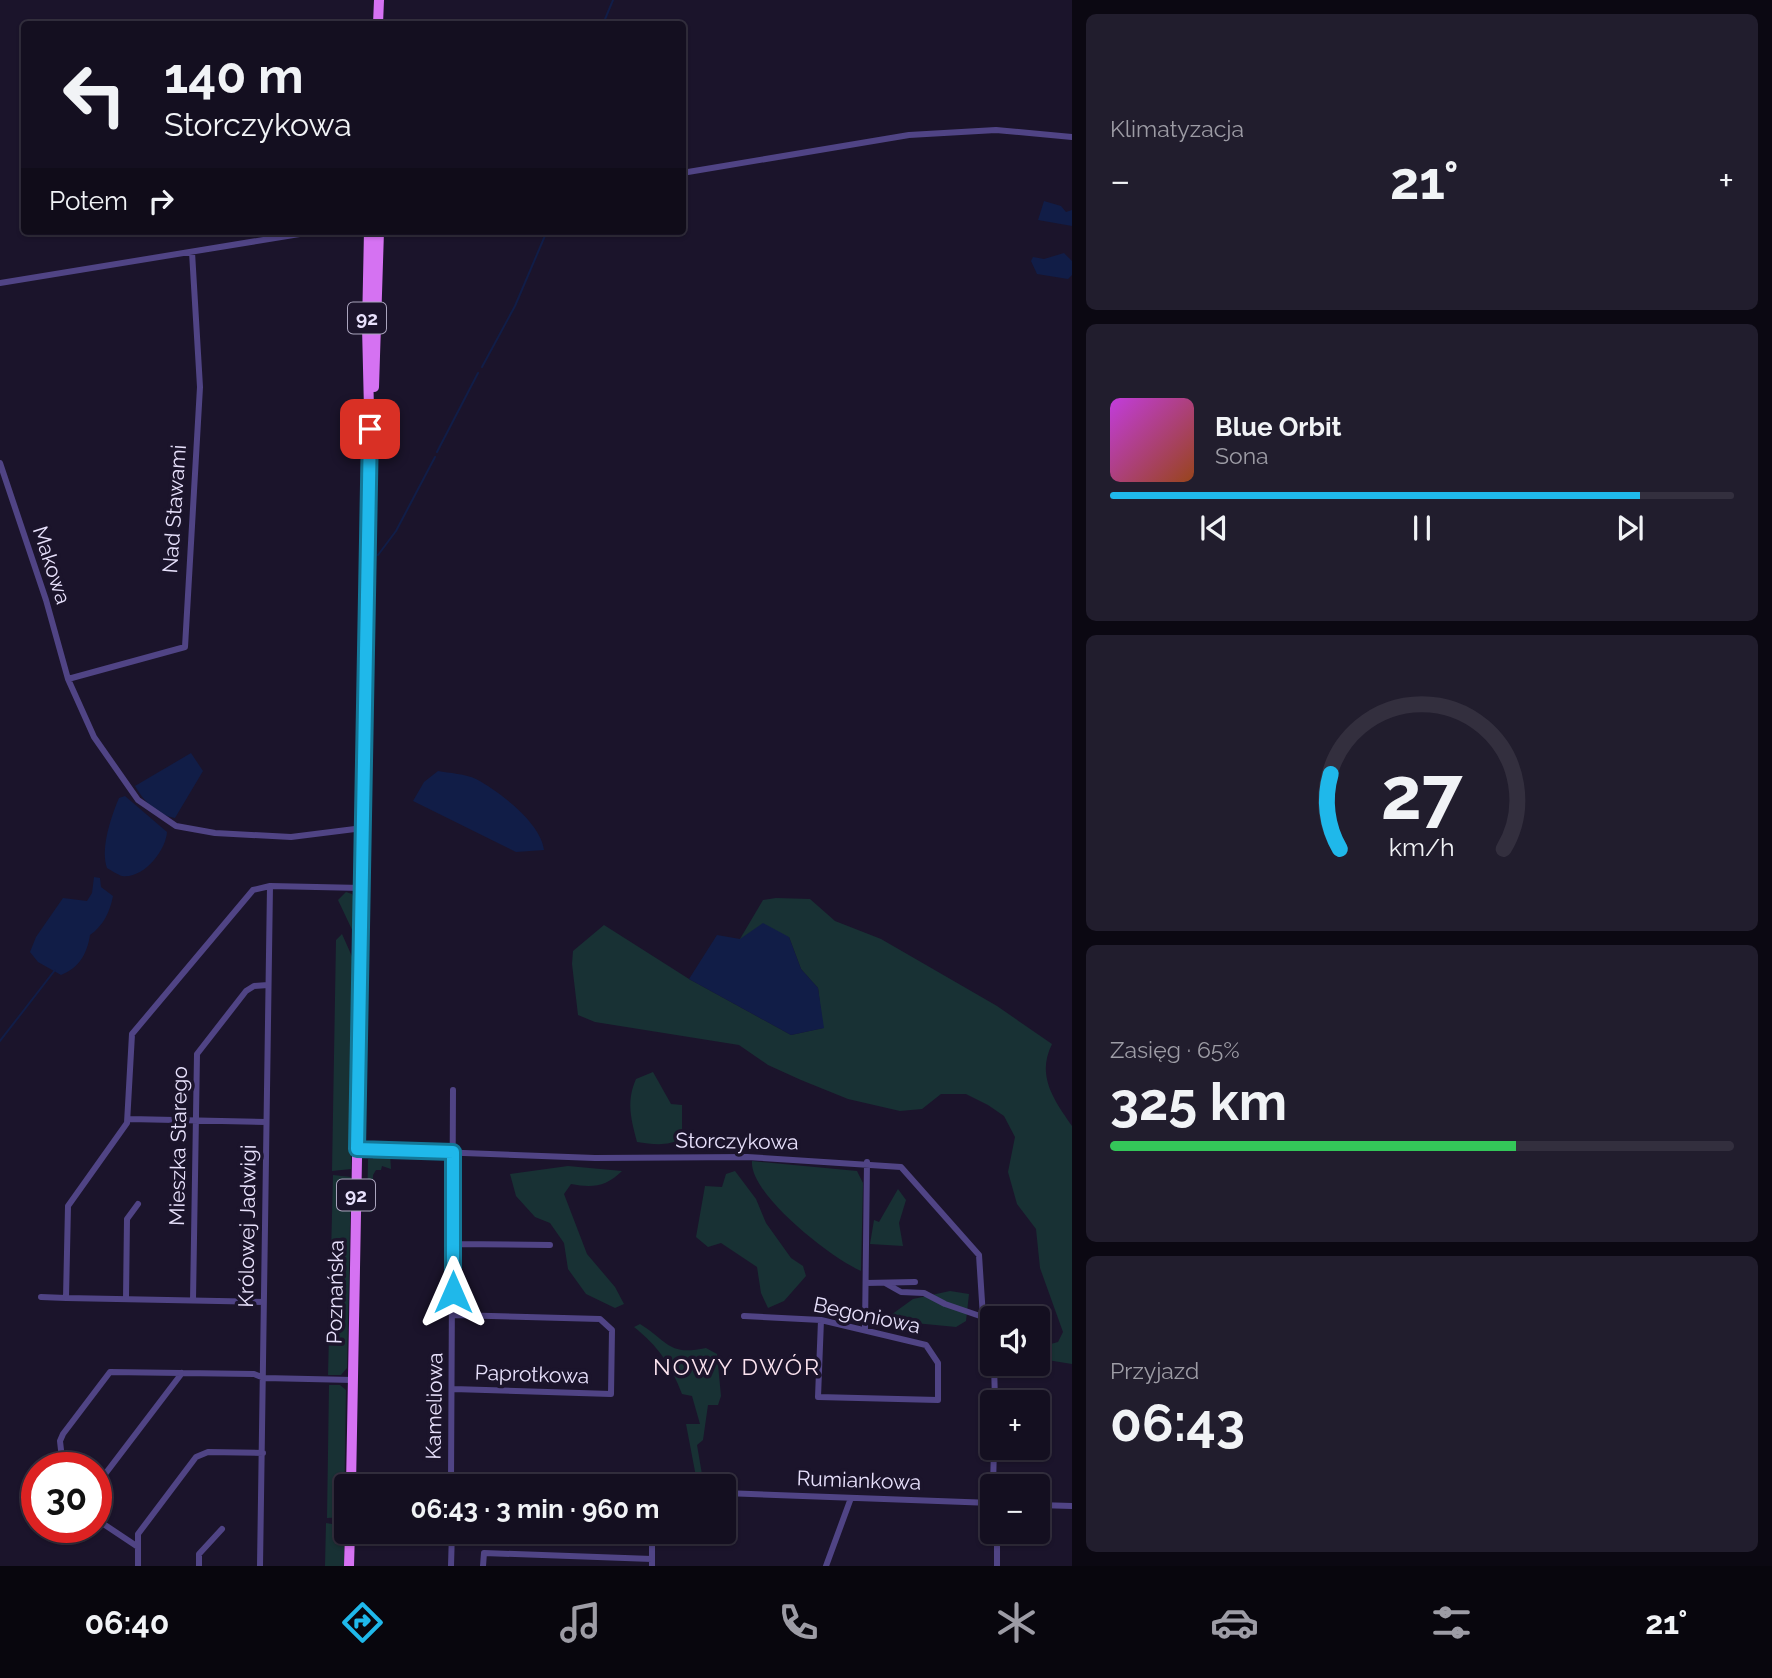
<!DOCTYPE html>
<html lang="pl">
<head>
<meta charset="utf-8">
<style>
	:root { --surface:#140f20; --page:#211d2d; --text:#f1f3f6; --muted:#9d9ca5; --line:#332f3e; --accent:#1fb8ea }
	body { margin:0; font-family:Raleway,sans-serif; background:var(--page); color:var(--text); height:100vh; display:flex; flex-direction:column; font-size:26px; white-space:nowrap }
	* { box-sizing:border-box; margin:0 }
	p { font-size:23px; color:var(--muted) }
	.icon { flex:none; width:38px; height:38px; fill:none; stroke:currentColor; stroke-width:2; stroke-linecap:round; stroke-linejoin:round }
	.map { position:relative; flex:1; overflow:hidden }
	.drawer { display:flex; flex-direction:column; gap:14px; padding:14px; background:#0b0812; width:700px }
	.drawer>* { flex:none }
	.guide { position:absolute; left:21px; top:21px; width:665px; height:214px; border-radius:7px; box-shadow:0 2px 5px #0004,0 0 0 2px var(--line); background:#140f20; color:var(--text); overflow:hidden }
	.controls { position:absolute; left:980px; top:1306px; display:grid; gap:14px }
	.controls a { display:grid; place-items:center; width:70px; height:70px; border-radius:7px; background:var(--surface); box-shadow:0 2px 5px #0004,0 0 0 2px var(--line); font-size:35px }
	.speed { position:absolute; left:21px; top:1452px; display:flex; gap:14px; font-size:35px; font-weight:700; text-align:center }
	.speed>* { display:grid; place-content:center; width:91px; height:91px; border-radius:50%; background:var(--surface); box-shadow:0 2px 5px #0004,0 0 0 2px var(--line); line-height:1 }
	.speed .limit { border:10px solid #d22; background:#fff; color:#111 }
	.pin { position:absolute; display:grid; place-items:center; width:60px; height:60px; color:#fff; margin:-30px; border-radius:14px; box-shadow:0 4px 10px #0006 }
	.me { position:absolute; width:77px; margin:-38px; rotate:0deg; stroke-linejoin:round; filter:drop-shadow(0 0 5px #0008) }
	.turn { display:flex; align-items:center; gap:24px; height:147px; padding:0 28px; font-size:32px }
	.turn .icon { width:91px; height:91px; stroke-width:2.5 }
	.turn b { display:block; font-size:49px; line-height:60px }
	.then { display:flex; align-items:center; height:66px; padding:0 28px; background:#0003; gap:14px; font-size:26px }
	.big { font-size:52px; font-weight:700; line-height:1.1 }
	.drawer .tile { flex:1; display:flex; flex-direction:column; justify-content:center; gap:10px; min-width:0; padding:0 24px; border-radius:10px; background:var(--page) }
	.drawer .dial { align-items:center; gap:0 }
	.dial svg { height:182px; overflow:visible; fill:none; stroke:var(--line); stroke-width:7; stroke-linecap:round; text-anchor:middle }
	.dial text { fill:var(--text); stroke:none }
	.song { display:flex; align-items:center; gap:21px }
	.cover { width:84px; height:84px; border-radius:10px; background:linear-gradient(135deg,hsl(290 70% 55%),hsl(20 70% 35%)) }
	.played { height:7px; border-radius:4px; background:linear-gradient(90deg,var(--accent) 85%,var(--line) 85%) }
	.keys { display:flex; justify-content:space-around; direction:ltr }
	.heat { display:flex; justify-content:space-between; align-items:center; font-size:38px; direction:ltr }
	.charge { height:10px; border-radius:5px; background:linear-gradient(90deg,#34c759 65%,var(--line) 0) }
	.trip { position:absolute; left:334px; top:1474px; width:402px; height:70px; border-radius:7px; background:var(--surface); box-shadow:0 2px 5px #0004,0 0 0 2px var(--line); font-weight:700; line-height:70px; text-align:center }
	.tab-bar { display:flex; height:112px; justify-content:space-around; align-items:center; background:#08060d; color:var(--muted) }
	.tab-bar .icon { width:49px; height:49px }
	.tab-bar .selected { color:var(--accent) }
	.tab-bar b { font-size:32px; color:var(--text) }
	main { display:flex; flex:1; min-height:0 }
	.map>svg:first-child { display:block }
	.green { fill:#183134 }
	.water { fill:#111d47 }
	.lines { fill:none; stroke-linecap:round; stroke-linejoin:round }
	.stream { stroke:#111d47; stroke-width:2 }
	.street { stroke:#504485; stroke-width:6 }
	.primary { stroke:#d572f2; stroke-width:10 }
	.route-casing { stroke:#147898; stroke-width:18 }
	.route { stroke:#1fb8ea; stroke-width:12 }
	.labels { text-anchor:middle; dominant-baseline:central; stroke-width:7; stroke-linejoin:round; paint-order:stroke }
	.shield { fill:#1b142b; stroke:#aaa4bd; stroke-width:2 }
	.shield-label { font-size:19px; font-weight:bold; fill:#e8e1fc }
	.street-label { font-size:21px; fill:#e8e1fc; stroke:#1b142b }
	.neighbourhood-label { font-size:23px; letter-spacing:2px; fill:#fce3ef; stroke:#1b142b }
</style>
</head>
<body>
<main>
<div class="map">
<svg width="1072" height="1566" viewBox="0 0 1072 1566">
	<rect width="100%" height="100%" fill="#1b142b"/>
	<path class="green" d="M346,892l6,2 4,8 -1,34 -17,-36z
		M776,898l34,1 25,22 46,18 116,67 55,38c-16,32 2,56 20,82v238l-31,-5v-8l6,-6 11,-3 5,-10 -23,-64 -4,-39 -19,-25 -9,-32 7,-35 -11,-21 -16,-11 -22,-11h-25l-19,15 -22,2 -52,-12 -47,-19 -33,-15 -29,-20 -144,-23 -17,-7 -6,-51 1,-13 31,-26 85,54 102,56 32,-7 -5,-40 -17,-19 -12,-32 -49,2 23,-39z
		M342,934l12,27 -3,208 -19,2 4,-231z
		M653,1072l18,32 11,1v33c-14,9 -30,6 -45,4 -6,-23 -11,-40 -1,-63z
		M373,1153l17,1 1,15 -9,-3 -1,4h-5l-3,5 -1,37 -5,-1 1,-52h5z
		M752,1161l105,10 6,12 -2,88c-30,-13 -112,-77 -109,-110z
		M568,1166l54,5c-16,16 -30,17 -51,13l-7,10 23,60 28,33 9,17 -9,4 -29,-14 -18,-25 -4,-26 -14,-20 -15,-6 -19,-21 -6,-22z
		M735,1171l21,28 10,24 25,35 12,8 3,10 -22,25 -16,7 -7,-15 -4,-26 -36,-24 -13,4 -12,-10 9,-51 17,1 4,-13z
		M333,1175l18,2 -4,191 -6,7h-13z
		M898,1189l8,11 -7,23 4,23 -33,-2 4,-24 5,2z
		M950,1291l19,3 -3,27 -10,6 -72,-7 29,-21z
		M640,1324c29,18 28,32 66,24l11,6 4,42 -3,9h-10l-5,35 -6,5 7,41 -7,-4 -11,-58h14l-8,-28 -10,-2c-11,-29 -24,-48 -48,-67z
		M329,1385h11l6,5 -2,127 -17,1z
		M326,1523l18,3v40h-19z"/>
	<path class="water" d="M1044,201l17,5 5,6 6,-2v16l-34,-6z
		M1064,253l8,8v14l-4,4 -31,-5 -6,-13 2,-4 11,2z
		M191,753l12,18 -28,47c-18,-3 -31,-16 -40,-32z
		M438,771c11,2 28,3 38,8 24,13 65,44 68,71l-28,2 -103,-51 11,-19z
		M125,796l42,36c-1,18 -23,47 -45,44 -4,-1 -11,-6 -15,-8 -7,-19 4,-51 12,-70z
		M94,877l6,1 1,9 12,9c-3,16 -10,30 -23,39 -3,19 -11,33 -29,40l-23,-13 -8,-10 6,-15 27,-39 24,3 5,-8z
		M763,923l26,14 12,32 17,19 6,40 -33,7 -102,-56 28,-44 23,4z"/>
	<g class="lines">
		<path class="stream" d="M603,24l10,-24
			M482,367l33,-61 32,-75
			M437,452l41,-79
			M378,555l18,-24 39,-74
			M0,1041l55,-71"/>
		<path class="street" d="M682,173l227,-38 87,-5 76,7
			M0,283l318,-52
			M0,463l46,137 22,79 26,58 44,63 38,26 39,7 76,4 72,-9
			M68,679l117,-32 15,-260 -8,-135
			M129,1119l137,3
			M357,1149l238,9 152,-1 154,10 78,88 4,62 9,33
			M453,1244l97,1
			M866,1283l49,-1
			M885,1283l16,9 23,1 21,11 38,13
			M41,1297l25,1
			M126,1299l1,-80 11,-15
			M193,1300l4,-246 49,-63 8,-5 14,-1
			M263,1302l-197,-4 2,-92 59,-83 5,-89 121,-144 17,-4 92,2
			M453,1315l147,4 12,11 -1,64 -158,-5
			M744,1316l77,4 105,25 12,18v37l-120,-3 3,-77
			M865,1329l2,-167
			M994,1363l1,39
			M63,1468l-3,-27 3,-7 47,-62 144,2 10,4 89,2
			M351,1480l168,6
			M451,1483l2,-393
			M96,1486l86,-113
			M993,1486l1,-39
			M724,1493l268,10
			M1038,1505l34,1
			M96,1519l42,28v19
			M138,1547v-13l58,-77 12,-5 55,1
			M199,1566v-12l23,-25
			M260,1566l10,-680
			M451,1566l1,-35
			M483,1566l1,-13 168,6
			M652,1566v-35
			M826,1566l25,-68
			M997,1566v-35"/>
		<path class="primary" d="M378,24l1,-24
			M374,387l5,-156
			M351,1486l19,-1035 -3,-124 2,-96
			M349,1566l1,-35"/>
	</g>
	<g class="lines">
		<defs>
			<path id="route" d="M370,429l-13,720 96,3v140"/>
		</defs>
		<use href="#route" class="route-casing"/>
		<use href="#route" class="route"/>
	</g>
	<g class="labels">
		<g class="shield">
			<rect x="348" y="302.5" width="38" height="31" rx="5"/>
			<rect x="337" y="1179.5" width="38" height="31" rx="5"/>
		</g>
		<g class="shield-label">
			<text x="367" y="318">92</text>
			<text x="356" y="1195">92</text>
		</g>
		<g class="street-label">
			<text transform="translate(174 509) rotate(-86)">Nad Stawami</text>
			<text transform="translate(52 565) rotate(72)">Makowa</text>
			<text transform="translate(737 1141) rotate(1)">Storczykowa</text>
			<text transform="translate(178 1146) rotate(-89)">Mieszka Starego</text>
			<text transform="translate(247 1226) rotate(-89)">Królowej Jadwigi</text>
			<text transform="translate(335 1292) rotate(-89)">Poznańska</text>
			<text transform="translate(867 1315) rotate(12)">Begoniowa</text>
			<text transform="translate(532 1374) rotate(2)">Paprotkowa</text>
			<text transform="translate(434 1406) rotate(-89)">Kameliowa</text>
			<text transform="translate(859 1480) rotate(2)">Rumiankowa</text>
		</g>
		<g class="neighbourhood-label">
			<text x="737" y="1366">NOWY DWÓR</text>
		</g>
	</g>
</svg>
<div class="controls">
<a><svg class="icon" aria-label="sound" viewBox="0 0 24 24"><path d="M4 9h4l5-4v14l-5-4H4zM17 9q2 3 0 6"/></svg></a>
<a>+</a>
<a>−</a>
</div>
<div class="speed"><div class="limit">30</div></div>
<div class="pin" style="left:370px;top:429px;background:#d93025"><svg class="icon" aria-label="arrive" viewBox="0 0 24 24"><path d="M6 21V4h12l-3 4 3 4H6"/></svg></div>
<svg class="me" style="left:453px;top:1292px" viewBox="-20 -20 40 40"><path d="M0-17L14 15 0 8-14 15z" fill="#1fb8ea" stroke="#fff" stroke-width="4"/></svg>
<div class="trip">06:43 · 3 min · 960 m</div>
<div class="guide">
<div class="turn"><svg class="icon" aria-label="left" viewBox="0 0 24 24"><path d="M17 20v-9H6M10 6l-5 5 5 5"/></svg><div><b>140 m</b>Storczykowa</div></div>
<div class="then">Potem<svg class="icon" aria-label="right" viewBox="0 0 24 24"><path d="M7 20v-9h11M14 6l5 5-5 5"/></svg></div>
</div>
</div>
<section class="drawer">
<div class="tile"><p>Klimatyzacja</p>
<div class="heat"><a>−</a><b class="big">21°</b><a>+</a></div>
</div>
<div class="tile">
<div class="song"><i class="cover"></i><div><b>Blue Orbit</b><p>Sona</p></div></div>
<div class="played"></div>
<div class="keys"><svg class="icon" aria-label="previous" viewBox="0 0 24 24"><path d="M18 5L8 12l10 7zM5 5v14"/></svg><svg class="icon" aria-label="pause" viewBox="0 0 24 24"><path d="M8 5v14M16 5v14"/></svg><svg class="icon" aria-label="next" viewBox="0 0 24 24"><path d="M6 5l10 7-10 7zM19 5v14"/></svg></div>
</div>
<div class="tile dial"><svg viewBox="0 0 100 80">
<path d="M14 69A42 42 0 1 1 86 69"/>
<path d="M14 69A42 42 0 0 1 10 36" stroke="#1fb8ea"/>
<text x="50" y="56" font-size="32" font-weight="700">27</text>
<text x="50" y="72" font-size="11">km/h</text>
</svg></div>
<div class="tile"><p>Zasięg · 65%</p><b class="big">325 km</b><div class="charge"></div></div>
<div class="tile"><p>Przyjazd</p><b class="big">06:43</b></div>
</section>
</main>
<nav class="tab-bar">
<b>06:40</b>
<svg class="icon selected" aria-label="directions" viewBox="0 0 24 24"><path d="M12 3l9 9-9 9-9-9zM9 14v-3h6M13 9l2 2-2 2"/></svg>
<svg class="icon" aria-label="music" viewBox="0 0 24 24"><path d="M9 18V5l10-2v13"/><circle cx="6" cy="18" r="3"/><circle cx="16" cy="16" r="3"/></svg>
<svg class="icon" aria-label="phone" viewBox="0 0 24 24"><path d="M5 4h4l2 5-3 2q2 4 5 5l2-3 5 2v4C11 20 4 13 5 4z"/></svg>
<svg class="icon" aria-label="climate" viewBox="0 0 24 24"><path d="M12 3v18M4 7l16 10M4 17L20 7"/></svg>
<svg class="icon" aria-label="car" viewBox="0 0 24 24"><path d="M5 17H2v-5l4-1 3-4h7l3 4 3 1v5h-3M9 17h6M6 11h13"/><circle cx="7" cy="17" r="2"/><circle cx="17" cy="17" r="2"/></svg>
<svg class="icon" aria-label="filters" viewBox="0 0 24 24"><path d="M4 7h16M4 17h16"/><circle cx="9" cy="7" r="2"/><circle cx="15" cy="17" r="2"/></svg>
<b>21°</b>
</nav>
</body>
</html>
